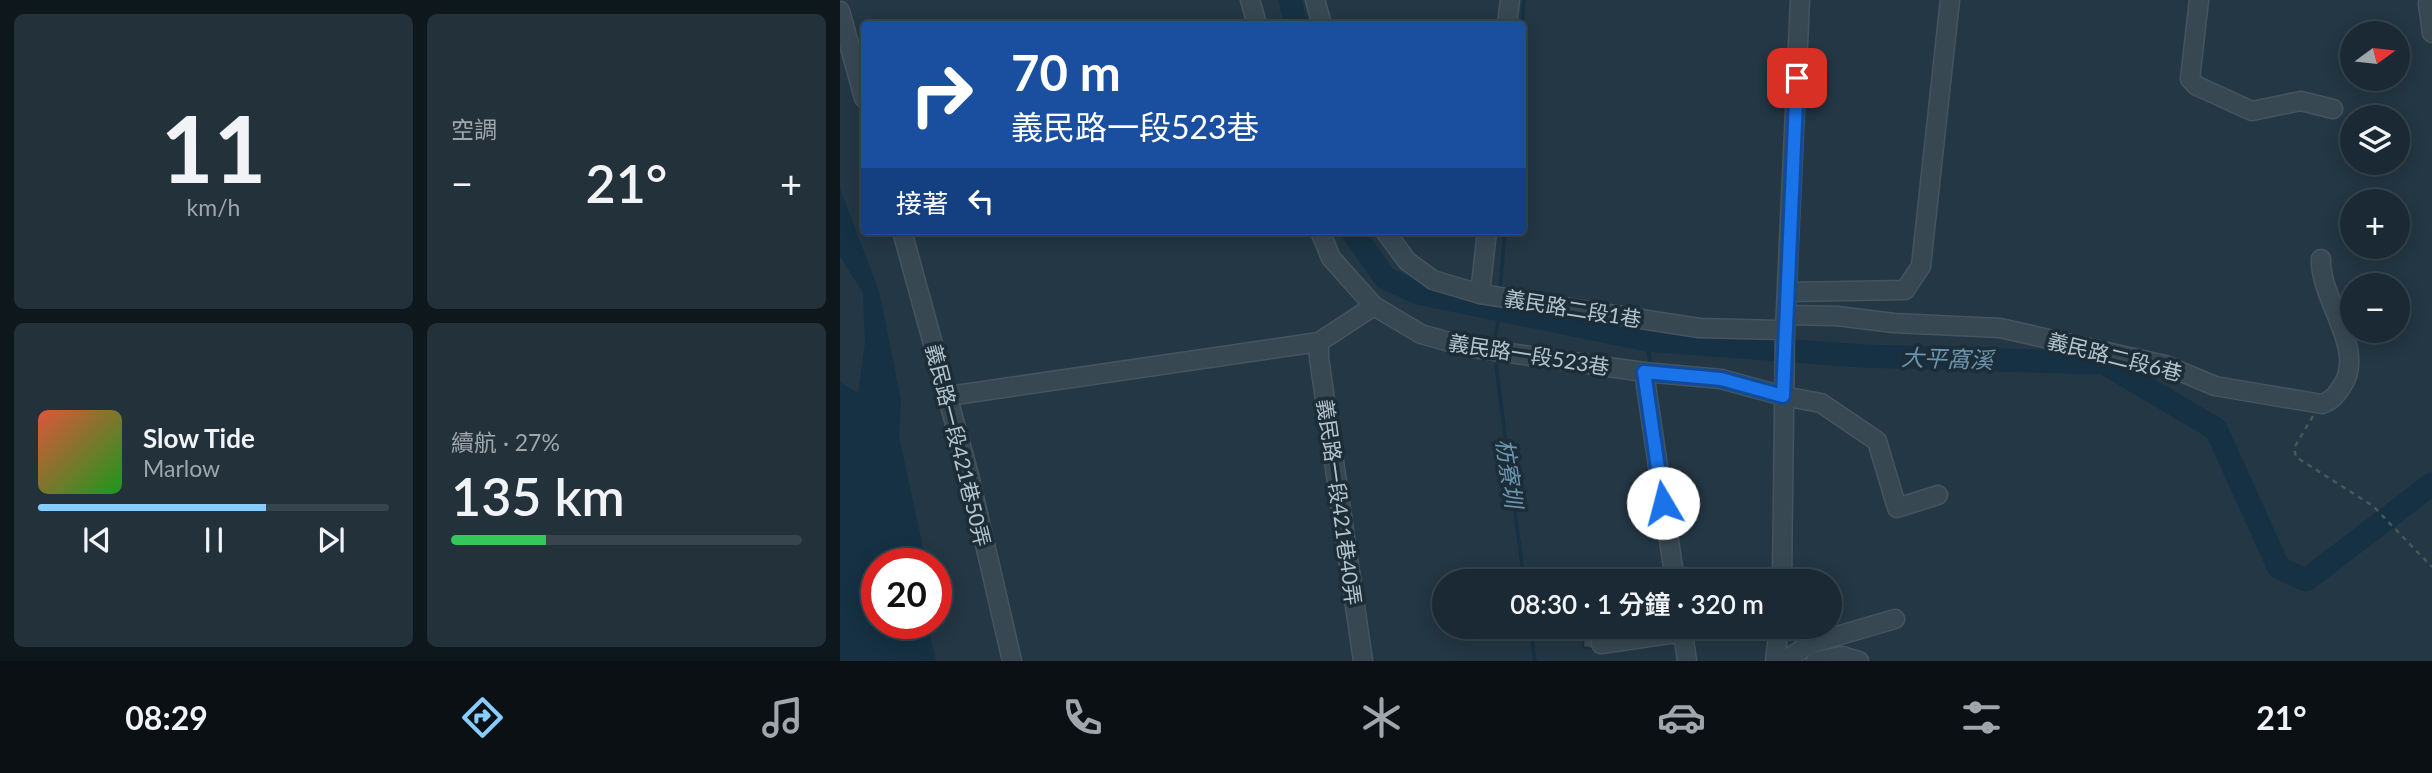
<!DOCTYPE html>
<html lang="zh-TW">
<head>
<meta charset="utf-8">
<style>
	:root { --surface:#1a2933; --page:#23313b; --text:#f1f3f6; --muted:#9fa6ac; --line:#38454e; --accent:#88cdff }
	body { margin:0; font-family:Lato,"Noto Sans TC",sans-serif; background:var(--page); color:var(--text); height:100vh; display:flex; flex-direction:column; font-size:26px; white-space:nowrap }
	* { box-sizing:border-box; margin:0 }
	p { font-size:23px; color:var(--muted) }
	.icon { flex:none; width:38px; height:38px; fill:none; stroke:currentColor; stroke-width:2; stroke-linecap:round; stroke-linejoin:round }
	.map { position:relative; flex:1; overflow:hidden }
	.drawer { display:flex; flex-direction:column; gap:14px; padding:14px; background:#0e171c; width:840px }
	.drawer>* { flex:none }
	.hud { position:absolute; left:21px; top:21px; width:665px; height:214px; border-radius:7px; box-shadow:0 4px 18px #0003,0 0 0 2px var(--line); background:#1a4fa0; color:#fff; overflow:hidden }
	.needle { width:46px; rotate:75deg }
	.tools { position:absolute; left:1500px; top:21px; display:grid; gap:14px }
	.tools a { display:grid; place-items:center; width:70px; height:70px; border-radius:50%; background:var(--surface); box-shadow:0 4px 18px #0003,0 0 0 2px var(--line); font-size:35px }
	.speed { position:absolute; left:21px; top:548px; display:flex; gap:14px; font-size:35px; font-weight:700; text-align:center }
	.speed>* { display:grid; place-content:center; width:91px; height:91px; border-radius:50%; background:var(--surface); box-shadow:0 4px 18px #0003,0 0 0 2px var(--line); line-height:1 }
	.speed .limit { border:10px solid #d22; background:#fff; color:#111 }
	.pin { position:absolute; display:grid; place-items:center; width:60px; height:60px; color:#fff; margin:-30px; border-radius:14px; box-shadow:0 4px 10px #0006 }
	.me { position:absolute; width:77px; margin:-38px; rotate:352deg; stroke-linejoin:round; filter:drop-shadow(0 0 5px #0008) }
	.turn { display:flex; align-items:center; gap:24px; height:147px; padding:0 35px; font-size:32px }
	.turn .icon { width:91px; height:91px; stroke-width:2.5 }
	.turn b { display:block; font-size:49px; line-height:60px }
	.then { display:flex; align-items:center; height:66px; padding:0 35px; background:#0003; gap:14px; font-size:26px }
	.big { font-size:52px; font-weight:600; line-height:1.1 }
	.drawer .widget { flex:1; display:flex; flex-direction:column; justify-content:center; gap:10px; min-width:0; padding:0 24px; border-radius:10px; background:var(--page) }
	.drawer .dial { align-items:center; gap:0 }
	.dial b { font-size:91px; line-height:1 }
	.song { display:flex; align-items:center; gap:21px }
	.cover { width:84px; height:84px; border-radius:10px; background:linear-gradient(135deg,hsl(10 70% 55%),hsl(120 70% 35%)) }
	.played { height:7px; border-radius:4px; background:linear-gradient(90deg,var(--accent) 65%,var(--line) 65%) }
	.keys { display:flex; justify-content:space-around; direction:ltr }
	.heat { display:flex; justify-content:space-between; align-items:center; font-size:38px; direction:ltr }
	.charge { height:10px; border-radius:5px; background:linear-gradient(90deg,#34c759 27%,var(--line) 0) }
	.drawer .tiles { flex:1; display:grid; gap:14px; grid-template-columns:repeat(2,1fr) }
	.trip { position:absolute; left:592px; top:569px; width:410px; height:70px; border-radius:35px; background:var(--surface); box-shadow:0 4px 18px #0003,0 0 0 2px var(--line); font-weight:600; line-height:70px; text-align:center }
	.dock { display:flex; height:112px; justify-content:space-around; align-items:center; background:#0a1014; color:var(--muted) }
	.dock .icon { width:49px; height:49px }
	.dock .on { color:var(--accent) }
	.dock b { font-size:32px; color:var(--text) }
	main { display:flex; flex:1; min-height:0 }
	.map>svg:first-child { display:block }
	.water { fill:#153143 }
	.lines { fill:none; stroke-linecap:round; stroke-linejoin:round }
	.stream { stroke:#153143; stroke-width:3.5 }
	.river { stroke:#153143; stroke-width:23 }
	.building { fill:#354c5a; stroke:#1f2f3a; stroke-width:2 }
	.minor-casing { stroke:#45545f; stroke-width:21 }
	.path { stroke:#3f5c59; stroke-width:2.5; stroke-dasharray:5 5; stroke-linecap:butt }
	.minor { stroke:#384853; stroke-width:18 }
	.route-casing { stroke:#114b97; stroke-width:18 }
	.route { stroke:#1a73e8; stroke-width:12 }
	.labels { text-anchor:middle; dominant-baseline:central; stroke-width:7; stroke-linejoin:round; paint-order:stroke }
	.street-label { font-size:21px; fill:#b5c3cd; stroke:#1d2d38 }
	.water-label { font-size:23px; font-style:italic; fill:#6b95af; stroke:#1d2d38 }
</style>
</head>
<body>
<main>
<section class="drawer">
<div class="tiles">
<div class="widget dial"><b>11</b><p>km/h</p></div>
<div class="widget"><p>空調</p>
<div class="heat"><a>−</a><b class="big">21°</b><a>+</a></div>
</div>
<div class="widget">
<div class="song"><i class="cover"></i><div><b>Slow Tide</b><p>Marlow</p></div></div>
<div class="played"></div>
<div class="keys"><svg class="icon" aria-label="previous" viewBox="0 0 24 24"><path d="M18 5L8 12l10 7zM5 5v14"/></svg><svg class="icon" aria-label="pause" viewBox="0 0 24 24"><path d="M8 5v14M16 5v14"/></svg><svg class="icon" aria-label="next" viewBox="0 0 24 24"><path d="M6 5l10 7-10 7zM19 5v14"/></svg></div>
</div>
<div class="widget"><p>續航 · 27%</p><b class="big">135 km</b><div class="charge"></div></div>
</div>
</section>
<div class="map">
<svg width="1592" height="661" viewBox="0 0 1592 661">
	<rect width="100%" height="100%" fill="#233744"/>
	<path class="water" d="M0,188l39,103 22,109 -2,37 25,115 -1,11 -46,1v59h50l9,38h-96v-279l18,11 7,-49 -2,-51 -23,-37z"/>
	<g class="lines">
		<path class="stream" d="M682,24l2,-24
			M660,290l5,-59
			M807,340l3,22
			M654,344l6,-34
			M656,365l28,216
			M843,578l1,2 44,-3
			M690,626l5,35"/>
		<path class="river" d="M450,0l6,24
			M512,231l33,47 33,15 229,47 216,16 241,7 112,66 63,139 27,12 126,-96"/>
	</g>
	<path class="building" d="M745,626h12l-4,23 -10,-2z"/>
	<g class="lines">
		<defs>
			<path id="minor" d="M410,0l7,24
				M475,0l7,24
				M1359,0l-9,79 7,7 55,25 49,-10 32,8
				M1590,0l-2,4 4,29
				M0,11l24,87
				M667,24l3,-24
				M62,231l67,244 43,186
				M480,231l11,27 43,48 47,28 46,13 177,25 77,7 62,17 38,7 56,38 20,67 41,-13
				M545,231l22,30 26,19 47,14 219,34 86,2
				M947,292l118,-2 16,-24 29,-266
				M640,294l7,-63
				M946,315l51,1 57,7 106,5 165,37 50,21 107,18c11,-4 14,-9 20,-18 25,-36 -23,-88 -21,-127
				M479,342v16l44,303
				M804,372l31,209
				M109,396l370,-54 55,-36
				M942,581l3,-251 15,-330
				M842,626l5,35
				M761,644l82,-12
				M935,661l4,-35
				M945,661l24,-17 86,-25
				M976,661l26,-5 17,5"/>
		</defs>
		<use href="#minor" class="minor-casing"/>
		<path class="path" d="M1473,416l-19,32 2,9 77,49 59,61"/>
		<use href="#minor" class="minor"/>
	</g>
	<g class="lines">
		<defs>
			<path id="route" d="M823,503l-19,-131 77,7 62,17 14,-318"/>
		</defs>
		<use href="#route" class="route-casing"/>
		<use href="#route" class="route"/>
	</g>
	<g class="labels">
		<g class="street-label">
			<text transform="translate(733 308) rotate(9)">義民路二段1巷</text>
			<text transform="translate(689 354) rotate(9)">義民路一段523巷</text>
			<text transform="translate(1275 356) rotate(14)">義民路二段6巷</text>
			<text transform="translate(119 445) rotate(76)">義民路一段421巷50弄</text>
			<text transform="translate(500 502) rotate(82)">義民路一段421巷40弄</text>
		</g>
		<g class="water-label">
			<text transform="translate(1107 358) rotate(2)">大平窩溪</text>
			<text transform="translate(670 473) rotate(82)">枋寮圳</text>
		</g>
	</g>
</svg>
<div class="tools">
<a><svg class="needle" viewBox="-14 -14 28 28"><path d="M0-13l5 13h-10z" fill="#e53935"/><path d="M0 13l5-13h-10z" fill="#9fa6ac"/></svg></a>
<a><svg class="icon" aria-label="layers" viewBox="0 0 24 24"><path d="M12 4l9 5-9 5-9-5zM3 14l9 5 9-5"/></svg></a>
<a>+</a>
<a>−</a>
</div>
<div class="speed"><div class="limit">20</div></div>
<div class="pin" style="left:957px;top:78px;background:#d93025"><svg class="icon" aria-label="arrive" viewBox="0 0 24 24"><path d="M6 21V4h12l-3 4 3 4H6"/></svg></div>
<svg class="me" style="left:823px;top:503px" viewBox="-20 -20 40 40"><circle r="19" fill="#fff"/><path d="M0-13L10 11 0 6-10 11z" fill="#1a73e8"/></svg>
<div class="trip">08:30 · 1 分鐘 · 320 m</div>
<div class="hud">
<div class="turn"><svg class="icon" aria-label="right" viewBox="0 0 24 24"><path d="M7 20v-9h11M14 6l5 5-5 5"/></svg><div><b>70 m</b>義民路一段523巷</div></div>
<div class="then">接著<svg class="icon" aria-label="left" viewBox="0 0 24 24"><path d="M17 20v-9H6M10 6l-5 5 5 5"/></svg></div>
</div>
</div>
</main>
<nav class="dock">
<b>08:29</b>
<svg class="icon on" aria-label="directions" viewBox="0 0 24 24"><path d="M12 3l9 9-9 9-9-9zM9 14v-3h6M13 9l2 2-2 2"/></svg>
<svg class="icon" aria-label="music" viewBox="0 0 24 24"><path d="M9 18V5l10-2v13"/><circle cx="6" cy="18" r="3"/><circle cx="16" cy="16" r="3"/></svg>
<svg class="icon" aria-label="phone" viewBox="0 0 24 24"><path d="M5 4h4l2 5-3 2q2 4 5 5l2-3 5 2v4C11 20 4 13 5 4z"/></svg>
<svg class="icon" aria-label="climate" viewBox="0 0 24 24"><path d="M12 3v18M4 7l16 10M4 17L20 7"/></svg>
<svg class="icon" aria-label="car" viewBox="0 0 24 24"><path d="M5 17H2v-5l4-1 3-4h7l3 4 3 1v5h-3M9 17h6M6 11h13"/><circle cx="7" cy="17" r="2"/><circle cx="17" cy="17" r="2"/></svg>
<svg class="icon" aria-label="filters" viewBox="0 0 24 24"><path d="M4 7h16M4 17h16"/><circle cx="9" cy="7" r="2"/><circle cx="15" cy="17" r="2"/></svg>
<b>21°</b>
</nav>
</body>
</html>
